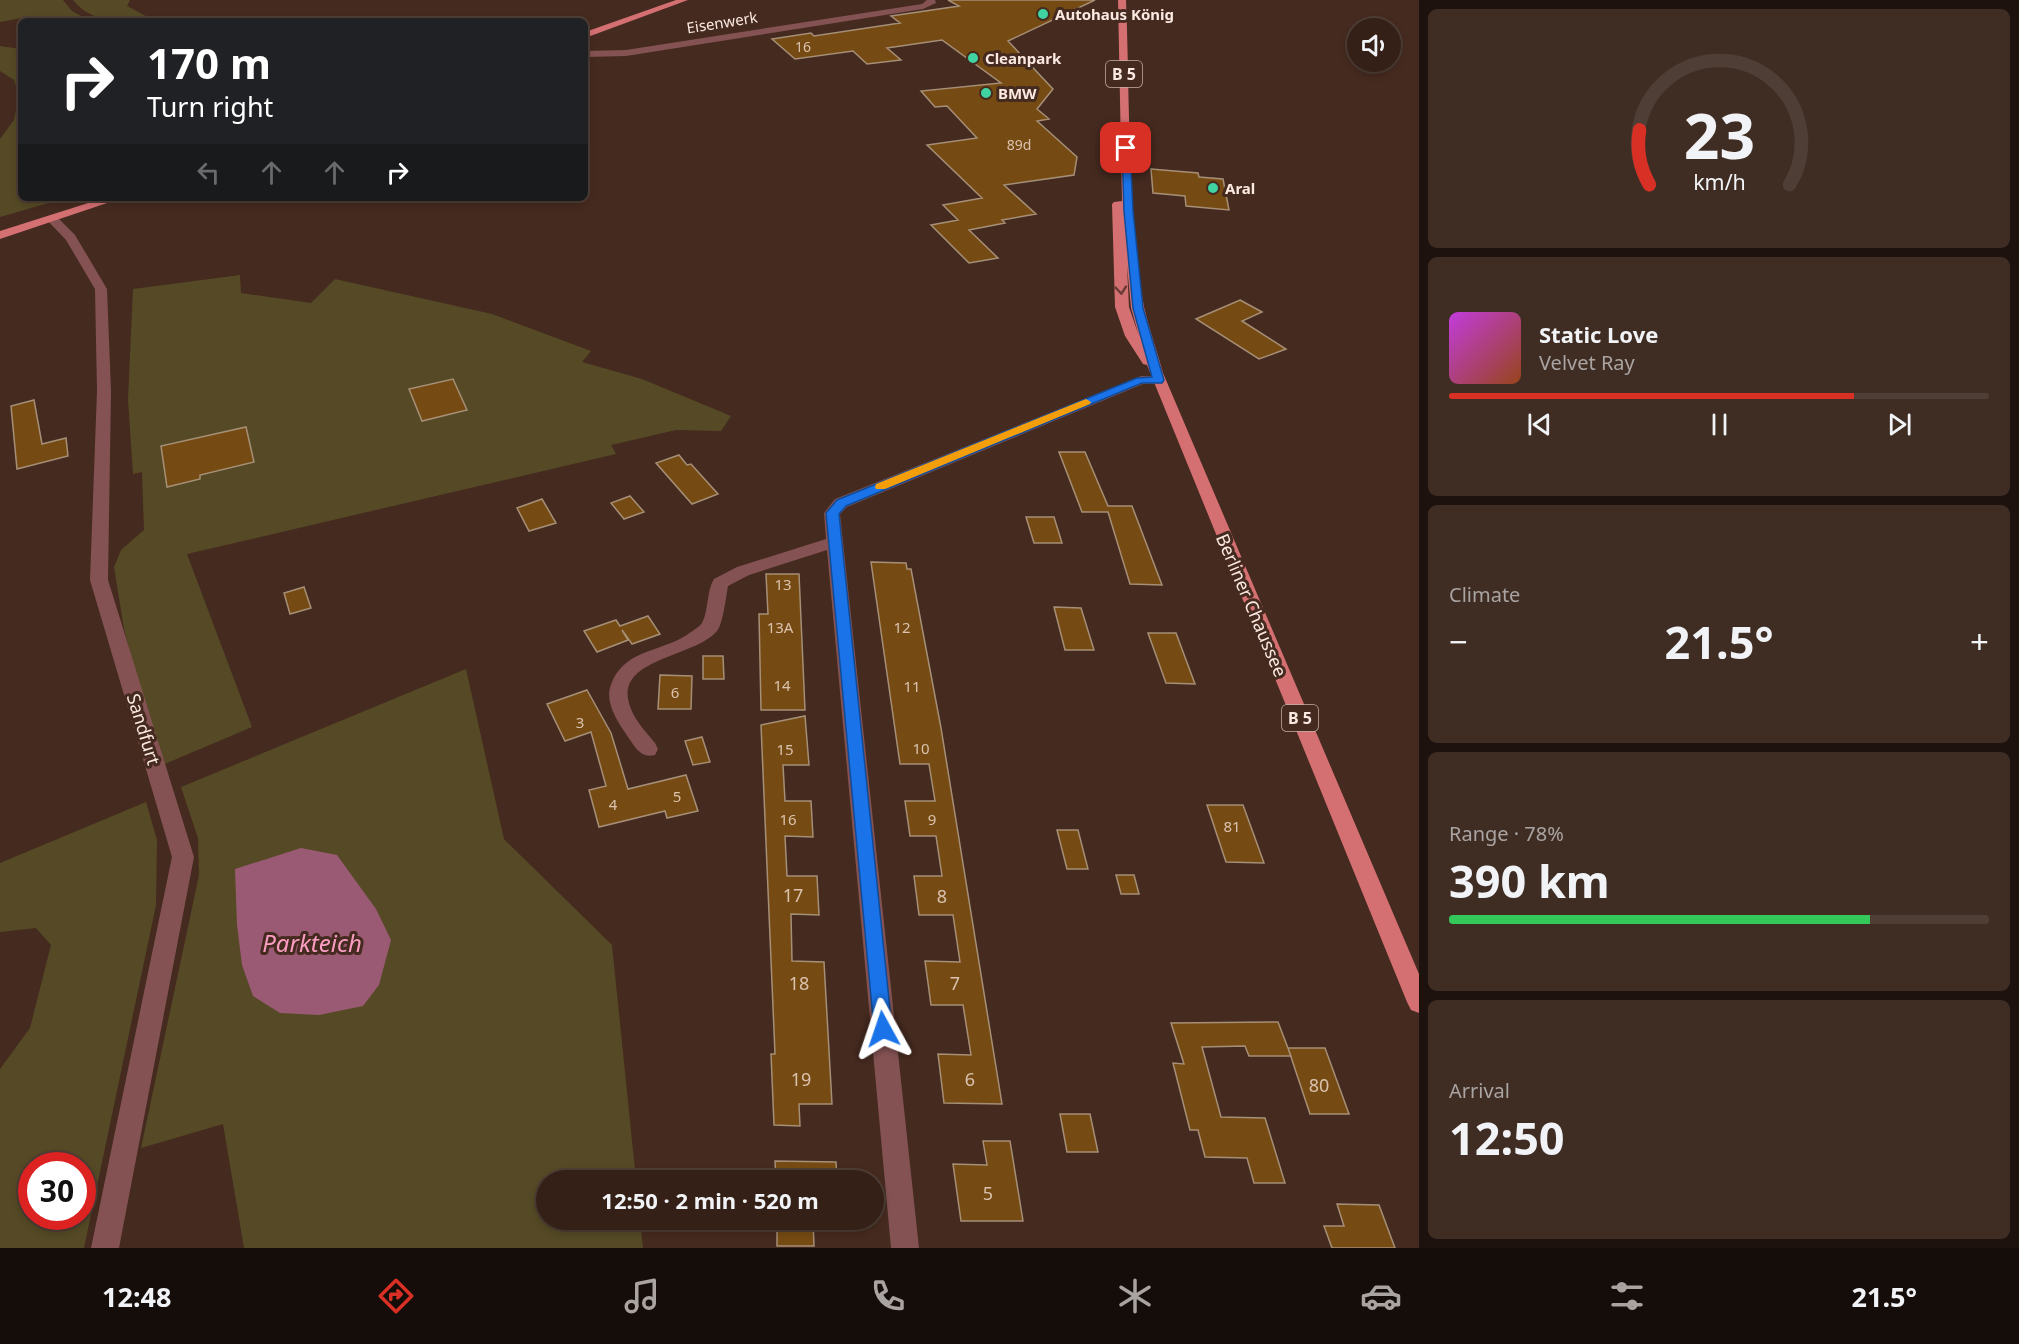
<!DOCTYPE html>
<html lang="en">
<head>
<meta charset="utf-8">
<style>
	:root { --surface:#342017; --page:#3f2d24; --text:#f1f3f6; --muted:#a9a3a1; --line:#4e3e36; --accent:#d93025 }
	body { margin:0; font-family:"Noto Sans",sans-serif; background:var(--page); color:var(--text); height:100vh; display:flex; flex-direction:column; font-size:22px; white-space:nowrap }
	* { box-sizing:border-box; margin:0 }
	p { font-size:20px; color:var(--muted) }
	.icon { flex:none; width:33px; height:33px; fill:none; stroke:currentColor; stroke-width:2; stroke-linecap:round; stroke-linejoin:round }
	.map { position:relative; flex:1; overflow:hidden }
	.side { display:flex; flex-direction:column; gap:9px; padding:9px; background:#1d120d; width:600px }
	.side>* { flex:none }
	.hud { position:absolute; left:18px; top:18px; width:570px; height:183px; border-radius:9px; box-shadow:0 3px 9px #0003,0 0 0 2px var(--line); background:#202124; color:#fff; overflow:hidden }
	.fabs { position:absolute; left:1347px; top:18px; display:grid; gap:12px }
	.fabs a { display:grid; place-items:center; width:54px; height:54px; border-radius:50%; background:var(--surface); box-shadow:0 3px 9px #0003,0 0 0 2px var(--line); font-size:30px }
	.speed { position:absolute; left:18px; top:1152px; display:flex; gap:12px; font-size:30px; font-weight:700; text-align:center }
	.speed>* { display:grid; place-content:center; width:78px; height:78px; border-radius:50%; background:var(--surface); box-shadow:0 3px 9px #0003,0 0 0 2px var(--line); line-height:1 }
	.speed .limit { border:9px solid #d22; background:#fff; color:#111 }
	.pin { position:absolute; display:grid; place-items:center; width:51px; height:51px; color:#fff; margin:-26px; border-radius:12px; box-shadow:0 3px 9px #0006 }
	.me { position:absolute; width:66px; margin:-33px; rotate:355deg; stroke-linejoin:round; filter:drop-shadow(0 0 4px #0008) }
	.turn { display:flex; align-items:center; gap:21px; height:126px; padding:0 30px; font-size:27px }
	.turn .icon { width:78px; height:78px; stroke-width:2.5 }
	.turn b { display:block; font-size:42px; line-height:51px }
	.lanes { display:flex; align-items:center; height:57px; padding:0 30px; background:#0003; justify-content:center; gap:30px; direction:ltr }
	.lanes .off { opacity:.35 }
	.big { font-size:45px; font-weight:700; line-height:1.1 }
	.side .card { flex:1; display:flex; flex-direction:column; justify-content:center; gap:9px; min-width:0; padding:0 21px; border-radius:9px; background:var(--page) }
	.side .dial { align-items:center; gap:0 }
	.dial svg { height:156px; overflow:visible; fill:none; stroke:var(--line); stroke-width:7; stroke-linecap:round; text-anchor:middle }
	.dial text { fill:var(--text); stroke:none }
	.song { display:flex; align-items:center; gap:18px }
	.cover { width:72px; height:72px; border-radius:9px; background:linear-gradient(135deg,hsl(290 70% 55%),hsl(20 70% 35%)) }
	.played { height:6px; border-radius:3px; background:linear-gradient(90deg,var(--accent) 75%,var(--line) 75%) }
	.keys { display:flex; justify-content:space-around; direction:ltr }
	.heat { display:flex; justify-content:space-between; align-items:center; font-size:33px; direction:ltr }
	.charge { height:9px; border-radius:4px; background:linear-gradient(90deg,#34c759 78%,var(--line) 0) }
	.trip { position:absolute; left:536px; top:1170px; width:348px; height:60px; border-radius:30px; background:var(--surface); box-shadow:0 3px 9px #0003,0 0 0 2px var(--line); font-weight:700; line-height:60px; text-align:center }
	.tabs { display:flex; height:96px; justify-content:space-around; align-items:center; background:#150d09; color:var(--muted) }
	.tabs .icon { width:42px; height:42px }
	.tabs .on { color:var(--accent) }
	.tabs b { font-size:27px; color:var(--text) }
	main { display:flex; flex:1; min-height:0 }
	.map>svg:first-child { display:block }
	.green { fill:#554a25; fill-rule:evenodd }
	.water { fill:#9a5a74 }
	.building { fill:#764b13; stroke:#a68f77; stroke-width:1.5 }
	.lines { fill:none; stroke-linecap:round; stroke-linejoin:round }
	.minor { fill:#845253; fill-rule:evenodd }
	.major { fill:#d46f72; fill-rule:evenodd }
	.oneway { stroke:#693b34 }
	.route { fill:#1a73e8; stroke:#114b97; stroke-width:1.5 }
	.slow { fill:#f59e0b }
	.poi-dot { fill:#3fd4a2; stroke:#452a1f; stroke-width:2 }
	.labels { text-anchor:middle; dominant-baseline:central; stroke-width:6; stroke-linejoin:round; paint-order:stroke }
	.far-number-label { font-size:14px; fill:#dac2ae }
	.far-poi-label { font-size:15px; font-weight:bold; fill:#fbe9e2; stroke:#452a1f; text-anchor:start }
	.far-street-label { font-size:15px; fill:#fbe9e2; stroke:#452a1f }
	.number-label { font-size:15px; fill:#dac2ae }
	.shield { fill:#452a1f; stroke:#c4b0a8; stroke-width:1.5 }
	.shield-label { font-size:16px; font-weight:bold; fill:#fbe9e2 }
	.street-label { font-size:18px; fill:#fbe9e2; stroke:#452a1f }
	.near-number-label { font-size:18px; fill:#dac2ae }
	.near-water-label { font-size:24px; font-style:italic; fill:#fb9dc3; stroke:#452a1f }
</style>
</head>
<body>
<main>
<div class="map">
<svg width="1419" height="1248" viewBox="0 0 1419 1248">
	<rect width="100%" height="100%" fill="#452a1f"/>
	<path class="green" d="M0,0h63l9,11 18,10h-49l-9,-5 -32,6z
		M73,0h57l-3,6 28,15c-30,0 -61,5 -82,-21z
		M0,46l21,3v149h30l1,4 -52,15v-78l14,-19 5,-25 -5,-15 -14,-9z
		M240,275l1,18 70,10 24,-24 157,35 99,37 -9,11 60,17 89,37 -10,15 -45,-1 -65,15 5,9 -429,100 65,173 -92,39 -36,-137 -10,-62 7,-17 23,-20 -2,-58 -9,2 -5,-75 5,-110z
		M466,669l38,170 108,106 24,235h-90v40h94l3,28h-399l-21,-124 -82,24 58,-273 -1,-37 -17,-51z
		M146,802l11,38 -1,65 -72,343h-84v-179l30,-41 21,-83 -15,-17 -36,4v-69zM32,1166h50v50h-50z"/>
	<path class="water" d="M301,848l36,7 39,54 15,31 -12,45 -16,21 -44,9 -39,-2 -27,-17 -11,-31 -5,-40 -2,-56z"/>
	<path class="building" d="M948,0h147l-87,41 45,48 -16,20 12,10 -12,2 40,36 -3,18 -70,10 32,29 -34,6 3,3 -36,7 29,28 -29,5 -38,-38 27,-5 -15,-15 39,-7 -55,-53 50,-7 -30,-32 -12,1 -14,-16 80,-8 -59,-43 -55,8 14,12 -34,4 -14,-13 -58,8 -23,-20 39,-6 3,3 86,-13 -9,-7 68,-10z
		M1151,169l47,4 1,4 24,2 6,31 -43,-4 -1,-10 -32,-3z
		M1240,300l22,12 -20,9 44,28 -27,10 -63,-40z
		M453,379l14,31 -45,11 -13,-32z
		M34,400l8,44 24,-6 2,18 -51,13 -6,-63z
		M246,427l8,35 -54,13v4l-33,8 -6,-41z
		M1059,452h26l23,54h24l30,79 -32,-1 -22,-72h-26z
		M679,455l8,10 4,-1 27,30 -26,10 -36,-41z
		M630,496l14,16 -20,7 -13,-16z
		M542,499l14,24 -27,8 -12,-23z
		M1026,517h28l8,26h-28z
		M871,562l35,1 1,6h4l30,159 61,376 -58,-1 -6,-49 33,1 -8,-50h-32l-6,-44 35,1 -7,-47h-34l-5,-39h28l-6,-40h-26l-5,-35h30l-6,-37h-29z
		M766,574h33l6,136h-44l-2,-96h9z
		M304,587l7,21 -21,6 -6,-21z
		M1054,607l27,1 13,42h-29z
		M648,616l12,18 -28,10 -10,-14 6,10 -31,12 -13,-21 32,-11 4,6z
		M1148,633h28l19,51 -29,-1z
		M703,656h20l1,23h-21z
		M660,675l32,1 -1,33h-33z
		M587,690l24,43 17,56 58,-14 12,36 -31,7 -2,-7 -66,16 -10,-37 17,-4 -15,-54 -26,9 -18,-37z
		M805,716l4,49h-26l2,36h26l2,36 -28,-1 2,40h30l2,39 -28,-1 1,47 32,1 8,142h-33l1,22 -26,-1 -3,-71h4l-14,-329z
		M702,737l8,25 -17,3 -8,-24z
		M1207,805h36l21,58 -38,-1z
		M1057,830h21l10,39h-21z
		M1116,875h18l5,19h-18z
		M1278,1022l13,34h-42l-4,-10 -43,1 19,70 44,1 20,65h-31l-7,-25 -42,-1 -7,-27h-8l-17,-67 11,1 -13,-41z
		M1288,1048h37l24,66h-39z
		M1060,1114h30l8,38h-31z
		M983,1141h27l13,80h-62l-8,-57 34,1z
		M775,1161l61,1 1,18h-61z
		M1337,1204l42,1 16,43h-63l-8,-22h20z
		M777,1220h36l1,26h-37z"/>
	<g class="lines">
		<path class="minor" d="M927,0h8l1,3 -13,6 -297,47 -41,1v-6l41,-1 296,-46z
			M52,215l4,1 19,19 32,54 4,102 -3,189 86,277 -75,391h-28l81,-391 -82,-277 7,-189 -2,-102 -29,-49 -20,-21z
			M1141,376h17l7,4 -7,4h-15l-296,123 -7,7 79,734h-28l-64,-698 -78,25 -21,11c-2,11 -5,38 -11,45 -24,28 -107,27 -86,78 5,13 16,24 24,34l3,6 -3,6c-14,4 -20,-8 -27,-18 -11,-16 -25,-36 -16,-55 14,-34 53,-30 79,-50 3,-2 9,-6 11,-9 7,-13 4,-31 12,-44l23,-12 89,-28 -2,-26 11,-14z"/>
		<path class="major" d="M676,0h12l-103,38v-6z
			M1118,0h8c4,99 1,210 18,307 5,22 13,44 19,66l256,601v39l-8,-3 -4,-8 -260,-637 -4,-1 -18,-28 -10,-29 -3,-103 2,-2 8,-1zM1127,266l4,42 8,28 -10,-29z
			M104,198h18l-122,41v-8z"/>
	</g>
	<defs><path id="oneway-chevron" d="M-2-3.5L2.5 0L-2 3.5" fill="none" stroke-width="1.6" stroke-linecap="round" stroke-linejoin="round" transform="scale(1.5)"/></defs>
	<use class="oneway" href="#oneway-chevron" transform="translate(1121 290) rotate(85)"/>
	<path class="route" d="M1126,145l4,3 3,63 10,97 21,72 -2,3h-20l-296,123 -7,8 53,515 -2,7 -7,2 -6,-2 -3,-7 -48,-516 11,-13 300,-122 15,-1 -19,-69 -9,-97 -2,-63z"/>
	<path class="slow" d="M1086,399l5,3 -1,2 -205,85h-9l-1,-2 1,-3z"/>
	<g class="poi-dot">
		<circle cx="1043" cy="14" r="6"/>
		<circle cx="973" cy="58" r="6"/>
		<circle cx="986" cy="93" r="6"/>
		<circle cx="1213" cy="188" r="6"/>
	</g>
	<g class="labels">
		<g class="far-number-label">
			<text x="803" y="46">16</text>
			<text x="1019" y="144">89d</text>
		</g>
		<g class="far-poi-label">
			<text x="1055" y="14">Autohaus König</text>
			<text x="985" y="58">Cleanpark</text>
			<text x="998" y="93">BMW</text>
			<text x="1225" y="188">Aral</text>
		</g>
		<g class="far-street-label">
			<text transform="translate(722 22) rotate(-9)">Eisenwerk</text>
		</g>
		<g class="number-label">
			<text x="783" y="584">13</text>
			<text x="780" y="627">13A</text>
			<text x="902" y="627">12</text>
			<text x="782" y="685">14</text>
			<text x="912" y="686">11</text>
			<text x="675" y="692">6</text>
			<text x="580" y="722">3</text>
			<text x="921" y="748">10</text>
			<text x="785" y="749">15</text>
			<text x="677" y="796">5</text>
			<text x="613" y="804">4</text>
			<text x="788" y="819">16</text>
			<text x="932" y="819">9</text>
			<text x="1232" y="826">81</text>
		</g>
		<g class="shield">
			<rect x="1106" y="61" width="36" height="26" rx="4.5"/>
			<rect x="1282" y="705" width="36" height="26" rx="4.5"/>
		</g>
		<g class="shield-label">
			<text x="1124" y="74">B 5</text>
			<text x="1300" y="718">B 5</text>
		</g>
		<g class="street-label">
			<text transform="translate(1252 605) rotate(67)">Berliner Chaussee</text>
			<text transform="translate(144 729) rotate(73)">Sandfurt</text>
		</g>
		<g class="near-number-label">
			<text x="793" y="895">17</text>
			<text x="942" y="896">8</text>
			<text x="799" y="983">18</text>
			<text x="955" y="983">7</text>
			<text x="801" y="1079">19</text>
			<text x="970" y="1079">6</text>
			<text x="1319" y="1085">80</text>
			<text x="988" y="1193">5</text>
		</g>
		<g class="near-water-label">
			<text x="312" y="942">Parkteich</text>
		</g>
	</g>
</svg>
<div class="fabs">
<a><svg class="icon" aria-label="sound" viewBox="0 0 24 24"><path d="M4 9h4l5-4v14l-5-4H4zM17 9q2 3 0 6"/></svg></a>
</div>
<div class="speed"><div class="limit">30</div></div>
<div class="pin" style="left:1126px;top:148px;background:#d93025"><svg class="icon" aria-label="arrive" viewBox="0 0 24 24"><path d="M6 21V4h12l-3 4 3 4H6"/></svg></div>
<svg class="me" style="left:883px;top:1029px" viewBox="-20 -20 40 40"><path d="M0-17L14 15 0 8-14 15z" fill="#1a73e8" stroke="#fff" stroke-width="4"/></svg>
<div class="trip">12:50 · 2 min · 520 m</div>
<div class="hud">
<div class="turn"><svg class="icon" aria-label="right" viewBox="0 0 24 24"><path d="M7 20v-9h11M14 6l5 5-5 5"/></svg><div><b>170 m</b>Turn right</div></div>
<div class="lanes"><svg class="icon off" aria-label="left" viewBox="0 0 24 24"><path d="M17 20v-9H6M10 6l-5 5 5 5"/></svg><svg class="icon off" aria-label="ahead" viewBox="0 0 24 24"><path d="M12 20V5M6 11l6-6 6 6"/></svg><svg class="icon off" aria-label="ahead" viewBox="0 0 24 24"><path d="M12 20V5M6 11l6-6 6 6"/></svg><svg class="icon" aria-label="right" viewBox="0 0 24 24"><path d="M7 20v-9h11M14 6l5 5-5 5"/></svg></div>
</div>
</div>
<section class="side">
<div class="card dial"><svg viewBox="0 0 100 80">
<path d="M14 69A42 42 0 1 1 86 69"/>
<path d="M14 69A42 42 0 0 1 9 41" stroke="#d93025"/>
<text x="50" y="56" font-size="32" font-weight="700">23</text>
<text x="50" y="72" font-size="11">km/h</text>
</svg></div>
<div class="card">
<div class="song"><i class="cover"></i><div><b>Static Love</b><p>Velvet Ray</p></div></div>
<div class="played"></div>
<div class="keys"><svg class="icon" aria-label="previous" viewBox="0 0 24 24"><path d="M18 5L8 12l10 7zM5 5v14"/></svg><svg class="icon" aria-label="pause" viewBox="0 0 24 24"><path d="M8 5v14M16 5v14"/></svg><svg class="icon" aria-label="next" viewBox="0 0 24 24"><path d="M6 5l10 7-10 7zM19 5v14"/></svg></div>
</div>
<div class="card"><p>Climate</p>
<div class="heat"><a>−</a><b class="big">21.5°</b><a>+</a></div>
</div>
<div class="card"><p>Range · 78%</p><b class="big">390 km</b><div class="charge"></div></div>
<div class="card"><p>Arrival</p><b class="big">12:50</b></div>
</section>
</main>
<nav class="tabs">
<b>12:48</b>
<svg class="icon on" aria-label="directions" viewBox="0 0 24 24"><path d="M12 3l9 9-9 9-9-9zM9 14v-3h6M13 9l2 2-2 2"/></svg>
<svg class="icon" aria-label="music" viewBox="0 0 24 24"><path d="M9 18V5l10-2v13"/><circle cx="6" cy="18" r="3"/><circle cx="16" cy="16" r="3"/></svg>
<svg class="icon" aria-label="phone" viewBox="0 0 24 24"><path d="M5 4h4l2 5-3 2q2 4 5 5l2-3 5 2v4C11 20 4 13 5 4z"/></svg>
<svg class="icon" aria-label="climate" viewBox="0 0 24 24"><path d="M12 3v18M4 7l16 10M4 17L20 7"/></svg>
<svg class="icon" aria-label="car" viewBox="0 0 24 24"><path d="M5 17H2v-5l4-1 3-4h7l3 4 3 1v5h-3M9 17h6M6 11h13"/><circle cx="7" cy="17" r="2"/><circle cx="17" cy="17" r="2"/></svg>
<svg class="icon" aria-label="filters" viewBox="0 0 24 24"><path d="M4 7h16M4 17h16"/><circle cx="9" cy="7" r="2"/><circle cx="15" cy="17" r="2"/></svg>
<b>21.5°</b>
</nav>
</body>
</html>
